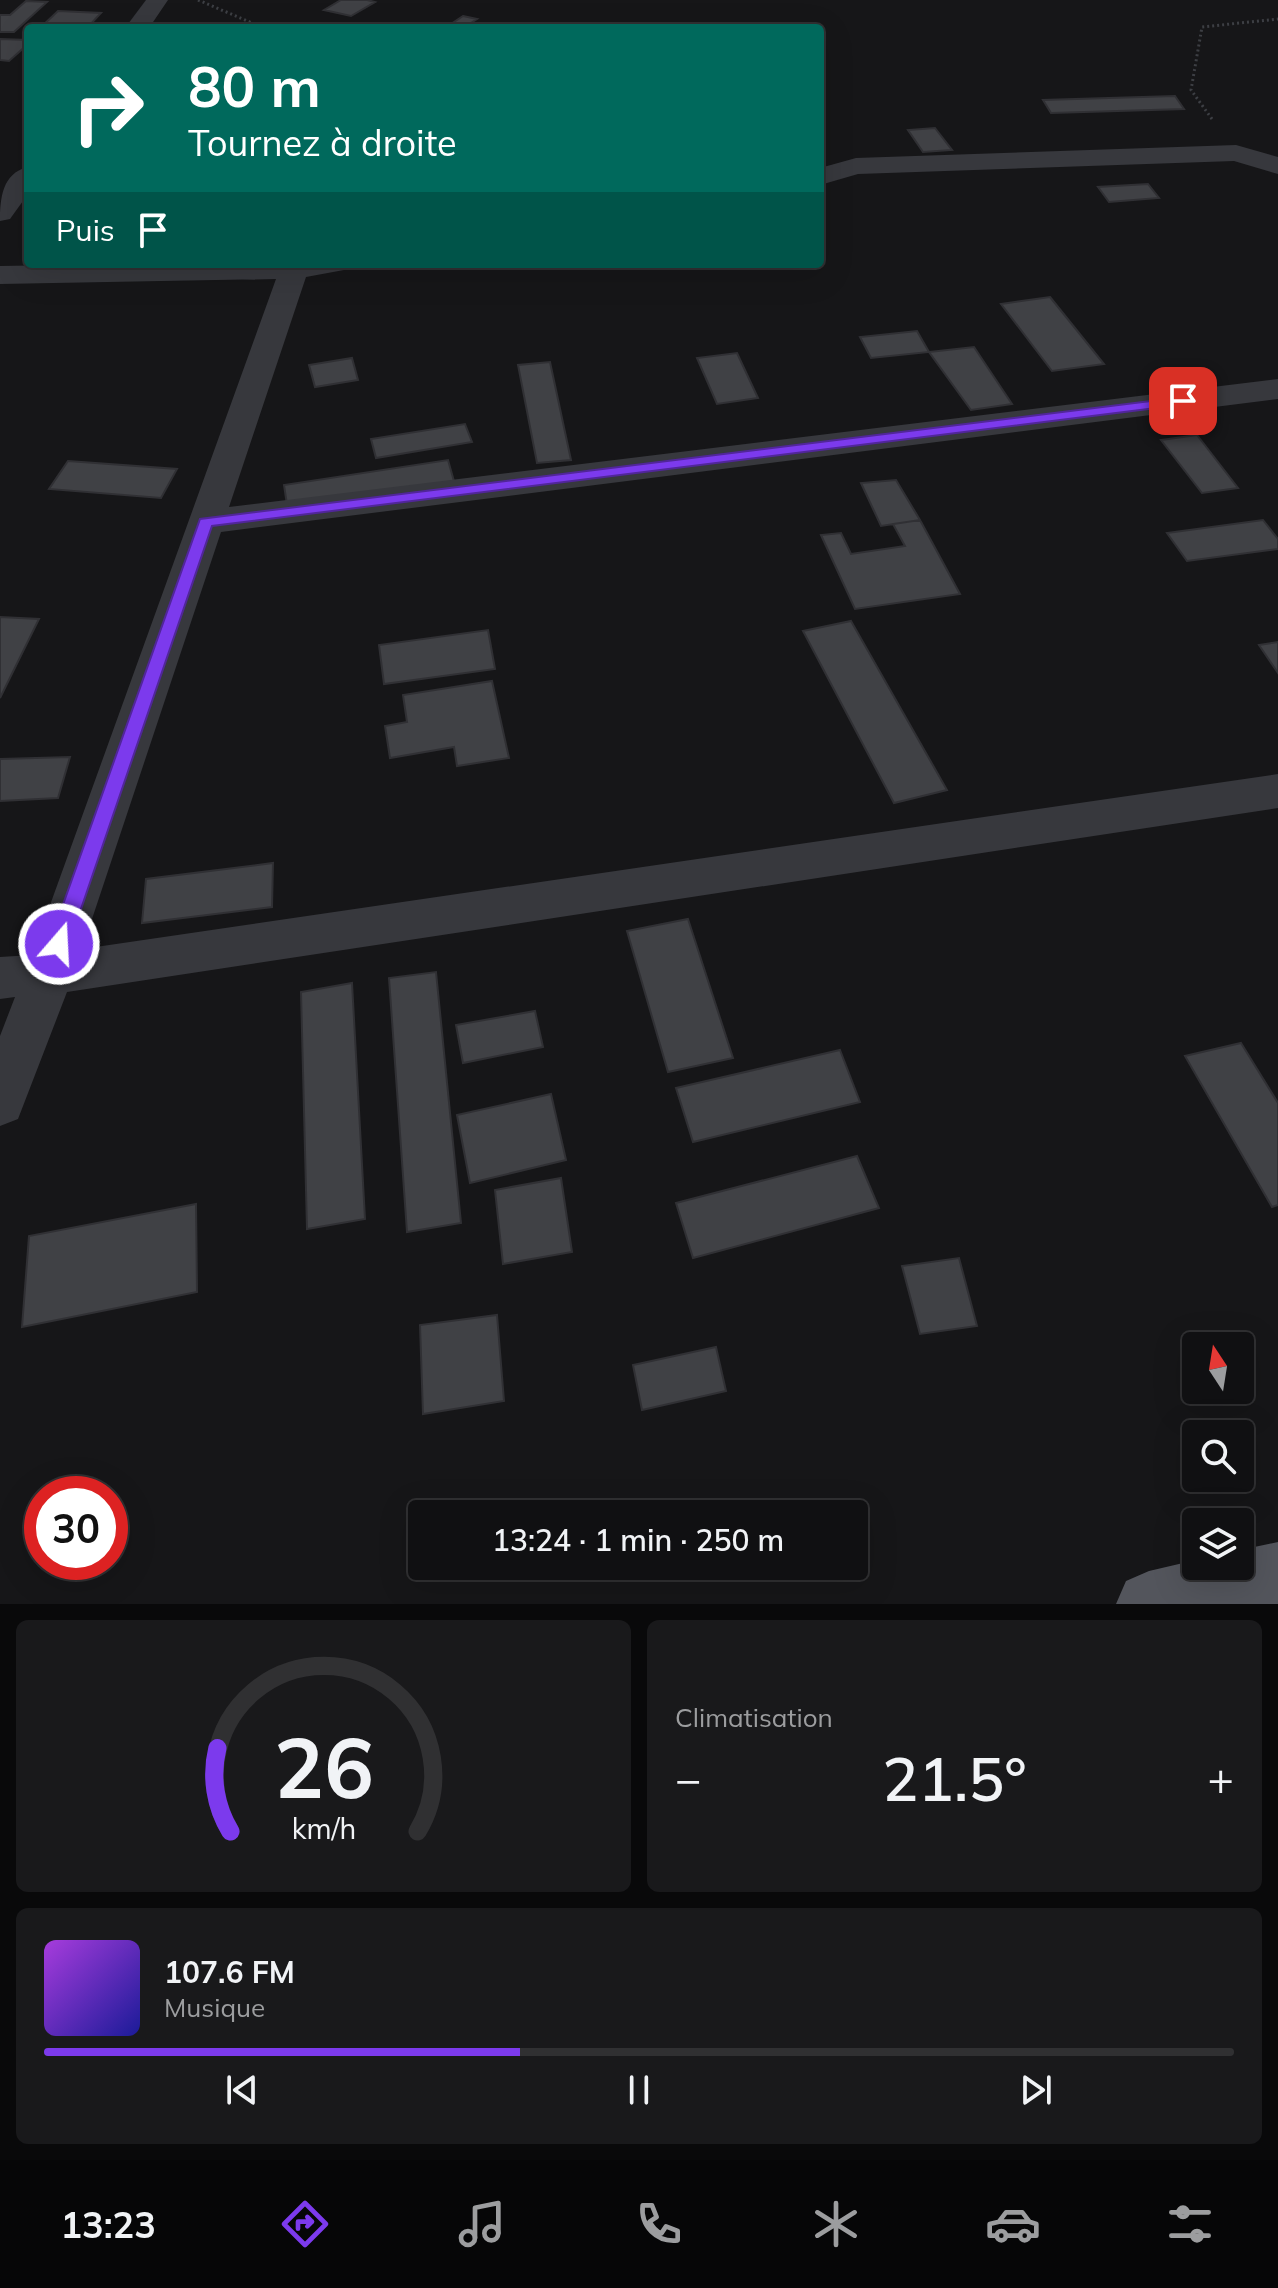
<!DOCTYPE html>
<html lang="fr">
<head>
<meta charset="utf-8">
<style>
	:root { --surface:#101012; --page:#19191b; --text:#f1f3f6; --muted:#9c9d9f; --line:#303032; --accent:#7c3aed }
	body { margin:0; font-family:Mulish,sans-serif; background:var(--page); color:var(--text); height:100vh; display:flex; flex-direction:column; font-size:30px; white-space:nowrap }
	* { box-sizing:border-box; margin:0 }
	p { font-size:26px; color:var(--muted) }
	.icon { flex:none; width:44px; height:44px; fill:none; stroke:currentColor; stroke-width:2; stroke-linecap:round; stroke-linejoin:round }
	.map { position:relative; height:1604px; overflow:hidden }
	.panel { display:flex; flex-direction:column; gap:16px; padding:16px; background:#09090a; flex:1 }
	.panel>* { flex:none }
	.hud { position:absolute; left:24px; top:24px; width:800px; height:244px; border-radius:8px; box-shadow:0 8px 32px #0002,0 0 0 2px var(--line); background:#00695c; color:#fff; overflow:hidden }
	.needle { width:52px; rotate:348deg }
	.buttons { position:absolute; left:1182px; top:1332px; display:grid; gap:16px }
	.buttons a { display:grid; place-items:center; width:72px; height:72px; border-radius:8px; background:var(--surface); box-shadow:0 8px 32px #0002,0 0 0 2px var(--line); font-size:40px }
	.speed { position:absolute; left:24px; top:1476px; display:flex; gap:16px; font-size:40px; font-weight:700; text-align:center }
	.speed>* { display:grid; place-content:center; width:104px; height:104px; border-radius:50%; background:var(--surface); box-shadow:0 8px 32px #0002,0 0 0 2px var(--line); line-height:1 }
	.speed .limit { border:12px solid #d22; background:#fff; color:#111 }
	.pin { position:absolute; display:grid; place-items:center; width:68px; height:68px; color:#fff; margin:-34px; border-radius:16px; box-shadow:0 4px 12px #0006 }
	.me { position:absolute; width:88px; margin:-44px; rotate:19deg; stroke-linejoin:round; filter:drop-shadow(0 0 6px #0008) }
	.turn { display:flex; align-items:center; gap:28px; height:168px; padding:0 32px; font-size:36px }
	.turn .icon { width:104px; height:104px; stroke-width:2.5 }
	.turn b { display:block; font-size:56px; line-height:68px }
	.then { display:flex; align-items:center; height:76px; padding:0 32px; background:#0003; gap:16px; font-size:30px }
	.big { font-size:60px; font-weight:600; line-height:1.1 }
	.panel .card { flex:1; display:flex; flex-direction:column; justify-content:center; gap:12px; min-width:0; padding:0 28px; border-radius:12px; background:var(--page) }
	.panel .dial { align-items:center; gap:0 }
	.dial svg { height:208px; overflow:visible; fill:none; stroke:var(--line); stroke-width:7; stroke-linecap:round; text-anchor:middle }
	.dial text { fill:var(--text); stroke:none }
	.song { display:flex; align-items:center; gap:24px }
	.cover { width:96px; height:96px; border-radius:12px; background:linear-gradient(135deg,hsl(280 70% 55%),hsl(240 70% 35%)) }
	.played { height:8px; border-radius:4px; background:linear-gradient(90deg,var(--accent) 40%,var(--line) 40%) }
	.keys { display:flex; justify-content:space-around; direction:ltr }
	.heat { display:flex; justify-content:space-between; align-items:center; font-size:44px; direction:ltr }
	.panel .tiles { flex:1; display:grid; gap:16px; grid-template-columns:1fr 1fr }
	.card:last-child { grid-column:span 2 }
	.trip { position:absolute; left:408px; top:1500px; width:460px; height:80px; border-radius:8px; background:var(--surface); box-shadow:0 8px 32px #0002,0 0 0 2px var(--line); font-weight:600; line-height:80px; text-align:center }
	.tab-bar { display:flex; height:128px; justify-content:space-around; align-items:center; background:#060607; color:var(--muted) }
	.tab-bar .icon { width:56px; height:56px }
	.tab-bar .active { color:var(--accent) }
	.tab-bar b { font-size:36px; color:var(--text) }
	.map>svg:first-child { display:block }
	.building { fill:#404145; stroke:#303034; stroke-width:2 }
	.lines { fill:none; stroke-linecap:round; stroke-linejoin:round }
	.path { stroke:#3d3f44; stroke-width:3; stroke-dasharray:2 3; stroke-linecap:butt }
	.minor { fill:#37383d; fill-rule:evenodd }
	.major { fill:#53555c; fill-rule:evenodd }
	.route { fill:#7c3aed; stroke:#51269a; stroke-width:2 }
</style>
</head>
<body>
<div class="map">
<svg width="1278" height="1604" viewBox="0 0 1278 1604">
	<rect width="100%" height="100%" fill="#161618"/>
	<path class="building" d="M341,0h26l8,2 -24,14 -27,-6z
		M26,1l21,1 -33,30h-14v-17h10z
		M58,11l43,2 -14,15h-47z
		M463,16l14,3 -14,9h-18z
		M0,39l28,1v4l-19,17 -9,-1z
		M1175,96l9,13 -133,4 -8,-13z
		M935,128l17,22 -29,2 -15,-22z
		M1148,184l11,14 -50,4 -11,-15z
		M1050,297l54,67 -52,7 -51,-67z
		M917,331l12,21 -58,6 -11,-21z
		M974,347l38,57 -41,6 -42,-58z
		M737,353l21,45 -41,6 -20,-46z
		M352,358l6,22 -43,7 -6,-22z
		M550,362l21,98 -34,3 -19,-98z
		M465,424l7,18 -96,16 -5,-19z
		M1197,435l41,53 -36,5 -41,-53z
		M448,460l9,32 -168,26 -5,-33z
		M68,461l109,8 -16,29 -112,-9z
		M896,480l24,40 -39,6 -20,-43z
		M920,520l40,74 -105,15 -34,-74 20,-2 10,21 54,-8 -12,-22z
		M1263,520l15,19v10l-91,12 -20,-28z
		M0,617l39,2 -39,79z
		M851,621l96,169 -53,13 -91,-172z
		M488,630l7,39 -111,15 -5,-39z
		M1278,642v31l-19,-28z
		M492,681l17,77 -52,8 -3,-19 -64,11 -5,-32 22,-4 -4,-27z
		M70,757l-12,41 -58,3v-42z
		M273,863l-1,44 -130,16 4,-44z
		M688,919l45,139 -65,14 -41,-141z
		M436,972l25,251 -54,9 -18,-254z
		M352,983l13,236 -58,10 -6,-237z
		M535,1011l8,36 -80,16 -7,-38z
		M1241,1043l37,60v102l-6,2 -87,-151z
		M840,1050l20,52 -167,40 -17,-54z
		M551,1094l15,66 -96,23 -13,-68z
		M857,1156l22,52 -186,50 -17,-55z
		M561,1178l11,74 -69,12 -8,-74z
		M196,1204l1,88 -175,35 7,-91z
		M959,1258l18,68 -57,8 -18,-68z
		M497,1315l7,86 -81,13 -3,-89z
		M716,1347l10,44 -84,19 -9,-45z"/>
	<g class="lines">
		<path class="path" d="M198,0l66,28
			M1212,119l-21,-29 11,-63 76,-8"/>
		<path class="minor" d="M146,0h22l-19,28h-24z
			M1236,145l42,12v17l-44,-13 -376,13 -38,11v-17l36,-10z
			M28,167v27l-18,25 -10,2c0,-22 2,-48 28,-54z
			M122,264h227l-5,6 -38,7 -77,230 1049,-128v20l-1057,133 -139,417 1196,-175v34l-1211,184 -49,127 -18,7v-90l15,-39 -15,2v-42l32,-2 244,-676 -276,5v-18z"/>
		<path class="major" d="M1278,1542v62h-162l10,-23 23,-10 47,-11v6h44v-16z"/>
	</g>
	<path class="route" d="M1183,397l7,4 -2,3 -976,122 -143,418 -3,6 -7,2 -7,-2 -3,-6 151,-425z"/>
</svg>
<div class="buttons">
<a><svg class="needle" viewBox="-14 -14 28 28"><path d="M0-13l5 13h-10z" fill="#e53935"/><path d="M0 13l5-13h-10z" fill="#9c9d9f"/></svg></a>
<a><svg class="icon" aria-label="search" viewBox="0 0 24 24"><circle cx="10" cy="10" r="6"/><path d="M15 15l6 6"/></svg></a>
<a><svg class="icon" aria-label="layers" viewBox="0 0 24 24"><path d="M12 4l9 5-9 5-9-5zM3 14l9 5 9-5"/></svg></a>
</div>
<div class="speed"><div class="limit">30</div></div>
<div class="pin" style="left:1183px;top:401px;background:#d93025"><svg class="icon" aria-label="arrive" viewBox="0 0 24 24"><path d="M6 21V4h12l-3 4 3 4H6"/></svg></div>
<svg class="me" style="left:59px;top:944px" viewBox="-20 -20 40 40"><circle r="17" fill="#7c3aed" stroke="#fff" stroke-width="3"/><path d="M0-11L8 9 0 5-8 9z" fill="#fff"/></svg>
<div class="trip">13:24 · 1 min · 250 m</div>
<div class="hud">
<div class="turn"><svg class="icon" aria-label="right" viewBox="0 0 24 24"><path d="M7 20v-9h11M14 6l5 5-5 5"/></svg><div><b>80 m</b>Tournez à droite</div></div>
<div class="then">Puis<svg class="icon" aria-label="arrive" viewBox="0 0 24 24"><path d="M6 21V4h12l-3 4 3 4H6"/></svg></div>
</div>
</div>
<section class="panel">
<div class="tiles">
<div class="card dial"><svg viewBox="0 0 100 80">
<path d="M14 69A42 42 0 1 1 86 69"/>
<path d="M14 69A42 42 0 0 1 9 37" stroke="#7c3aed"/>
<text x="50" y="56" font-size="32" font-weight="700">26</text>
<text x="50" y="72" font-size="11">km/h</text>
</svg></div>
<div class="card"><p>Climatisation</p>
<div class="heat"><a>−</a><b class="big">21.5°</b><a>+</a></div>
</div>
<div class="card">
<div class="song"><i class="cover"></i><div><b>107.6 FM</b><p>Musique</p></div></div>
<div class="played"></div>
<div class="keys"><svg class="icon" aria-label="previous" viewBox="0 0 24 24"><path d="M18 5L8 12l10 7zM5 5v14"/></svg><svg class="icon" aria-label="pause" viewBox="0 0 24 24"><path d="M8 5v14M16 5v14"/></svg><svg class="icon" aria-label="next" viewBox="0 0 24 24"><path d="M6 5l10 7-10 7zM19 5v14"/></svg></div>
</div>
</div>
</section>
<nav class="tab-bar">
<b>13:23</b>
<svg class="icon active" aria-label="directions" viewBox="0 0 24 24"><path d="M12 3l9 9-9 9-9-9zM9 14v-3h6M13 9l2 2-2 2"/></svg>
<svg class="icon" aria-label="music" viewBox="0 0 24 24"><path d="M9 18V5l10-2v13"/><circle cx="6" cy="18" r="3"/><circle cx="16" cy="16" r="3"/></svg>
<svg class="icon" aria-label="phone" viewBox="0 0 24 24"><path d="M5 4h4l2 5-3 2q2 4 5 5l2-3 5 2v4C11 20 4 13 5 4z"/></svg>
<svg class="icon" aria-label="climate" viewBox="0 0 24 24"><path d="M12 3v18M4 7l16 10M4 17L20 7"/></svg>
<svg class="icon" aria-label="car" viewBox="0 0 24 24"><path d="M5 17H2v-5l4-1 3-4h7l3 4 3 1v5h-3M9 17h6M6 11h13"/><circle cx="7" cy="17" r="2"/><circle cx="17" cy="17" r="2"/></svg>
<svg class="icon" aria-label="filters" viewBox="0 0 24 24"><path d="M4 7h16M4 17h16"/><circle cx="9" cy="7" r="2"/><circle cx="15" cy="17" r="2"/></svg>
</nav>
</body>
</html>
